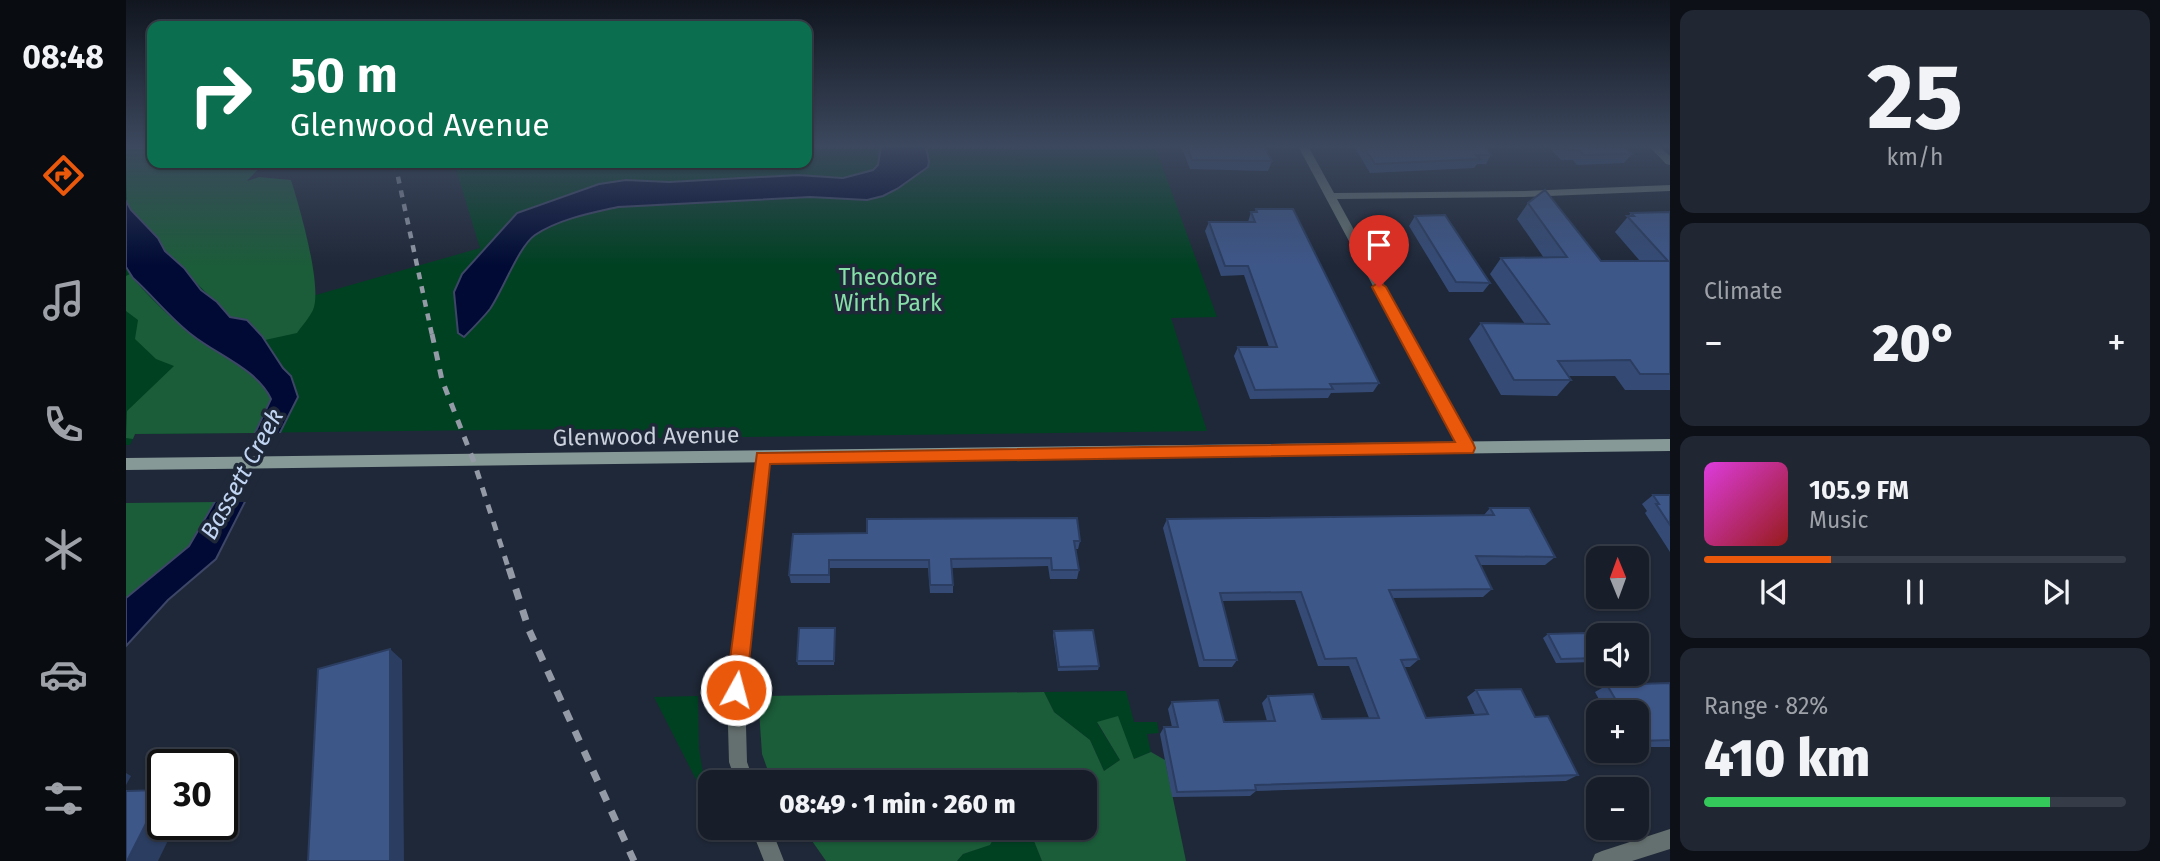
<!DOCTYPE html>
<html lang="en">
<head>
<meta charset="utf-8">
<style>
	:root { --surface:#171e2a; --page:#202732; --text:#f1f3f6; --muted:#9ea2a8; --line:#363c47; --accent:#ea580c }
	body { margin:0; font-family:"Fira Sans",sans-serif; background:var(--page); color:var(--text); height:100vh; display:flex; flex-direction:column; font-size:26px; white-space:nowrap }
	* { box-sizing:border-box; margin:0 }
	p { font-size:23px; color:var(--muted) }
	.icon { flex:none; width:38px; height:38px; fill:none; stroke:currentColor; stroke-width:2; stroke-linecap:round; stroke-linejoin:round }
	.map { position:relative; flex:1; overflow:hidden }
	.details { display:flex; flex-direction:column; gap:10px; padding:10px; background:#0d1017; width:490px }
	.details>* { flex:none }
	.guide { position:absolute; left:21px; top:21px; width:665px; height:147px; border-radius:14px; box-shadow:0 2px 5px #0004,0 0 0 2px var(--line); background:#0b6e4f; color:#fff; overflow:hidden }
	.needle { width:46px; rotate:359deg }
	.fabs { position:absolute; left:1460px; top:546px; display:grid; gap:14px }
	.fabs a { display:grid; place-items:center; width:63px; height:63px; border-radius:14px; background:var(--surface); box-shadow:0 2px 5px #0004,0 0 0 2px var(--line); font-size:35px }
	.speed { position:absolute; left:21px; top:749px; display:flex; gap:14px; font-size:35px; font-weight:700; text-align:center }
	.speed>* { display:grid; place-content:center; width:91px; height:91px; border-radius:50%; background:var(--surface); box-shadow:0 2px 5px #0004,0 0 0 2px var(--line); line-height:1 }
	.speed .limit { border:4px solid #111; border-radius:10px; background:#fff; color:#111 }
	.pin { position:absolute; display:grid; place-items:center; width:60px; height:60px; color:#fff; margin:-72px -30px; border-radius:50% 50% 50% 0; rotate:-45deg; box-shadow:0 0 7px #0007 }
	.pin .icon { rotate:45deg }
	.me { position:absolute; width:77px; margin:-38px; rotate:7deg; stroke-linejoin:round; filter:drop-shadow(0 0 5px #0008) }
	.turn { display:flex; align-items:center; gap:24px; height:147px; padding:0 28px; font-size:32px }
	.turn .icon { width:91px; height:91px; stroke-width:2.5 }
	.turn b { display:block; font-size:49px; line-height:60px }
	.big { font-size:52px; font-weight:800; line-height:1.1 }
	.details .tile { flex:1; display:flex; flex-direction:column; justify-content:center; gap:10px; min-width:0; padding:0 24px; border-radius:14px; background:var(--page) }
	.details .dial { align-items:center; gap:0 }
	.dial b { font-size:91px; line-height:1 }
	.song { display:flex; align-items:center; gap:21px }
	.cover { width:84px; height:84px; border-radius:10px; background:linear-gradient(135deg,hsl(300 70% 55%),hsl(0 70% 35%)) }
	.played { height:7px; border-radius:4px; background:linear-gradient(90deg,var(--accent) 30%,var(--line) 30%) }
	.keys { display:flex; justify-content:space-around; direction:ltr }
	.heat { display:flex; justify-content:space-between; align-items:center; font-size:38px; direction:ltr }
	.charge { height:10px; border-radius:5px; background:linear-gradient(90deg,#34c759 82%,var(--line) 0) }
	.trip { position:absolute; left:572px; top:770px; width:399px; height:70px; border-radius:14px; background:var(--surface); box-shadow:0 2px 5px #0004,0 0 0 2px var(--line); font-weight:800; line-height:70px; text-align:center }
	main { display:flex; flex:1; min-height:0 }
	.tabs { display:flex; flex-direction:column; width:126px; justify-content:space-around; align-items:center; background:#090c11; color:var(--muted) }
	.tabs .icon { width:49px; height:49px }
	.tabs .active { color:var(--accent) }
	.tabs b { font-size:32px; color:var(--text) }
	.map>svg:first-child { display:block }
	.green { fill:#004122 }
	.forest { fill:#1b5c39 }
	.water { fill:#000a34; stroke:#3d4667; stroke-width:2 }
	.pier { fill:#1f2838 }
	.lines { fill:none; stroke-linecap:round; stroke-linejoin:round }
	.street { fill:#64706f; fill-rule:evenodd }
	.secondary { fill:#869997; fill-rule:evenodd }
	.rail-far2 { stroke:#949ba7; stroke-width:4.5; stroke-dasharray:7 7; stroke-linecap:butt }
	.rail-far1 { stroke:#949ba7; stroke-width:5; stroke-dasharray:9 9; stroke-linecap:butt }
	.rail { stroke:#949ba7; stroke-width:7; stroke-dasharray:11 11; stroke-linecap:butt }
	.wall { fill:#354b76 }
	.shaded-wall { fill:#2b3d60 }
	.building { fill:#3e5789; stroke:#2b3d60; stroke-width:2 }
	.route { fill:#ea580c; stroke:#983908; stroke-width:2 }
	.labels { text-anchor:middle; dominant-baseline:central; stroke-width:7; stroke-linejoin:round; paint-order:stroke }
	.park-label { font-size:23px; fill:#86e0a8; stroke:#1f2838 }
	.street-label { font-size:23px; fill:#ccd2dd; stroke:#1f2838 }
	.water-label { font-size:24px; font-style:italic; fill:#c1d5f3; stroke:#1f2838 }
</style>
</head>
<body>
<main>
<nav class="tabs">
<b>08:48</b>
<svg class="icon active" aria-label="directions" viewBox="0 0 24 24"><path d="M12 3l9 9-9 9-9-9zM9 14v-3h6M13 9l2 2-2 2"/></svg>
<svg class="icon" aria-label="music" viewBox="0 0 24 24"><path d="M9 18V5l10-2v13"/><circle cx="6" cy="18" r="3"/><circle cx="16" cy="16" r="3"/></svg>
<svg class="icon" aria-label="phone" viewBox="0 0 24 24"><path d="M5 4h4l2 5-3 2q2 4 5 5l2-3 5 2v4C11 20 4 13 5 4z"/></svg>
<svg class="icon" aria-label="climate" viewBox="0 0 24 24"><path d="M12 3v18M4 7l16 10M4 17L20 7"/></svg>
<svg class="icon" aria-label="car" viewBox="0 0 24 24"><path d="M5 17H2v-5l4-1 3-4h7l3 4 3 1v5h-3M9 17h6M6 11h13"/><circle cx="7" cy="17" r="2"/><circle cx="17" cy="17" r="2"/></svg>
<svg class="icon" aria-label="filters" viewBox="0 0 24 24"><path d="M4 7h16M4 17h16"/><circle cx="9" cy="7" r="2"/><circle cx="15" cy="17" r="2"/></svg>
</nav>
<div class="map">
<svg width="1544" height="861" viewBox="0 0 1544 861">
	<rect width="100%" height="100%" fill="#1f2838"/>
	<path class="green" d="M0,146h26v17l87,154 241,-69 -26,-85h353v-17h348l62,171 -46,1 36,113 -619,8 -4,-10 -449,5 -5,11h-4z
		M1000,691l8,31h23l2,11 -12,1 4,18 -17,7 -37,-36 23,37 -16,11 -14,-31 -36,-28 -10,-20z
		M572,696l1,53 9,54 -54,-106z
		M871,832l37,9 8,20h-85l6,-7 26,-9z"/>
	<path class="forest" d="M0,146h26v17h112l-17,18 12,-4 32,3c8,25 32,107 22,130 -4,8 -11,16 -16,23l-32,7 -35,-23 -65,-66c-9,-17 -33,-32 -38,-49 -1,-16 -1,-40 -1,-56z
		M4,274c13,18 44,47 62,61 16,13 77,44 79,64 1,10 -12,26 -16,34l-120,1 -2,5 -7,-1 1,-27 47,-45 -18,-7 -21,-20 3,-19 -12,-9v-35z
		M90,502l-27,44 -63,52v-95z
		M918,692l10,20 36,28 14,31 16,-11 -23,-38 21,-6 16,43 17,-7 14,8 21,101h-144l-8,-20 -37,-9 -7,13 -27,9 -6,7h-131l-23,-33h282v-46h-313l-10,-28 -4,-58z"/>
	<path class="water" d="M755,146h45l3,16 -1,5 -31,22 -14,7 -16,4 -57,-3 -192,10c-27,6 -59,12 -83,28 -16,11 -32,55 -45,74 -8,10 -17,19 -26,28l-6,-4 -4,-41 8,-18 55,-61 82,-29 27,-4 43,2 129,-7 45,3 30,-8 5,-5z
		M0,201l5,9 27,28 7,13 19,17 17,22 16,12 13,15 17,3 15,16 21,32 8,8 7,21 -82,162 -48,41 -42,46v-48l63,-52 66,-113 16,-34c-14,-30 -54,-44 -79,-64 -22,-17 -39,-39 -59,-57l-7,-11z"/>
	<path class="pier" d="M125,433h33l-37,69h-35z"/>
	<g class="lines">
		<path class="street" d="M1172,146h10l26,47 190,-2 146,-6v6l-146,6 -187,2 137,249 -2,4h-10z
			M1523,146h10l11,10v9l-4,-1z
			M637,451l5,2 2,4 -25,233 2,72 7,20h-18l-7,-20 -2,-72 29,-233 2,-4z
			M625,828h20l13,33h-20z
			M1544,829v20l-38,12h-40l3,-7 7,-3z"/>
		<path class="secondary" d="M1544,439v12l-1544,19v-12z"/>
		<path class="rail-far2" d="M269,163l37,172"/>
		<path class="rail-far1" d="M306,334l10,46 32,82 35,108"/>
		<path class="rail" d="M383,568l20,62 105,231"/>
	</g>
	<path class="wall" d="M1055,146h83l8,15 -4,10 -78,-2z
		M1228,146h130l7,9 -5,9h-9l-3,4 -104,5z
		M1422,146h76l8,8 -8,9 -47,2 -4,-5h-12z
		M1402,203l73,58h39l-25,-29 16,-19 39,-1v178h-45l-10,-14h-47l3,4 -14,16 -56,-1 -32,-56 12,-16 44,1 -35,-50 11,-16h43l-27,-39z
		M1130,209l123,174 -6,9 -42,1 -3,5 -78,1 -16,-43 4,-9h31l-25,-72 -23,1 -16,-45 4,-9h39l3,-10h4z
		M1289,216l75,67 -7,9h-34l-40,-66z
		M1527,495h17v57l-25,-39 2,-2 -5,-7z
		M1364,508l65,49 -10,8h-65l12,24 -9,8 -91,1 27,61 -9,8h-6l22,51 49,-3 -8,-18 9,-7 59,27 43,58 -12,6 -310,10 -6,5 -78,1 -12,-63 4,-7h8l-4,-18 4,-7 52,20 43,-1 -5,-18 6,-7 54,23 47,-1 -20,-52h-31l-23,-66 -73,1 15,59 -5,7h-33l-36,-139 4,-9 317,-4z
		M667,534l287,7 -2,8h-2l3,21 -2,9h-27l-2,-13 -96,2 1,17v8h-23l-2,-25h-98v15h-39l-2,-8z
		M709,628l-1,37h-36l-1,-4z
		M928,631l45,35 -1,4 -40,1 -5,-36z
		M1422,634l50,21v5l-4,2 -38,1 -13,-25z
		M1544,683v64h-34v-35h-30l-11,-20 12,-7z"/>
	<path class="shaded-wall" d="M264,649l12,11 2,201h-14z
		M0,773l5,3 -5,9z
		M37,791v33h13l-18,37h-31z"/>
	<path class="building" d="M1061,146h77l8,15 -80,-1z
		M1237,146h121l7,9h-15l4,4 -105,5z
		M1437,146h61l8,8 -48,1 -5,-5h-12z
		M1419,190l56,71h67l-41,-45h7l-3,-3 39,-1v162h-30l-10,-14 -72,1 13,19h-57l-33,-57 68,1 -48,-66 66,-1 -39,-54z
		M1130,209h37l86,174 -49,1 3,5 -78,1 -17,-43h39l-29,-81h-23l-16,-44h46l-4,-10h6z
		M1319,215l45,68 -34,-1 -41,-66z
		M1527,495h17v30l-14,-21h3z
		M1364,508h39l26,49 -79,-1 16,33 -103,1 30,69 -18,1 25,58 62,-4 -12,-24 45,-1 14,28 13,-1 30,59 -323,10 1,5 -79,2 -13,-65h14l-6,-25 46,-2 6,22 51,-1 -7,-25 45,-2 9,25 57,-1 -23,-60 -31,1 -24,-67 -81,1 17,67h-33l-37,-141 327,-4z
		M951,518l3,23h-6l5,29h-27l-1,-12 -100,1 2,26h-23l-1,-25h-100v15h-40l4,-41 74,-1v-14z
		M673,628h36l-1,33h-37z
		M967,630l6,36 -40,1 -5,-36z
		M1460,633l12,22v3l-37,1 -13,-25z
		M264,649v212h-82l10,-192z
		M1544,683v57l-31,1 -3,-4v-25h-13l-16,-27z
		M37,790l-36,71h-1v-70z"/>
	<linearGradient id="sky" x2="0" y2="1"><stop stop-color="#11161f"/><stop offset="0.55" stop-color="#3c485e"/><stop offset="1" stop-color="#3c485e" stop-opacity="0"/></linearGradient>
	<rect width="1544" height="266" fill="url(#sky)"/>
	<path class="route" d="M1253,282l7,5 87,156 2,5 -2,5 -703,11 -24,226 -3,6 -7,3 -7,-3 -3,-6 31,-237 698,-11 -83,-155z"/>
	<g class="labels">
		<g class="park-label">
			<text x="762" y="277">Theodore<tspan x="762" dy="26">Wirth Park</tspan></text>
		</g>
		<g class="street-label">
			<text transform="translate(520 436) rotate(-1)">Glenwood Avenue</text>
		</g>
		<g class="water-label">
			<text transform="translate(116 474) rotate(-61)">Bassett Creek</text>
		</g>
	</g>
</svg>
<div class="fabs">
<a><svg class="needle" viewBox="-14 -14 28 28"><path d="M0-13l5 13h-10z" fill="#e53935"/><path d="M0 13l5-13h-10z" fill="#9ea2a8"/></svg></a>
<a><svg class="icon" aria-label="sound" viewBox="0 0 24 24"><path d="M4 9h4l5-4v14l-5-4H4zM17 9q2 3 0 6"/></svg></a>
<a>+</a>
<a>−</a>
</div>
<div class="speed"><div class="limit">30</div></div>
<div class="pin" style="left:1253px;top:287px;background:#d93025"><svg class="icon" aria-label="arrive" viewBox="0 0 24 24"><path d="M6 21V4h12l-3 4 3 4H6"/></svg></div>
<svg class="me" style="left:610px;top:690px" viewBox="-20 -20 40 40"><circle r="17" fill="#ea580c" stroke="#fff" stroke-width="3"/><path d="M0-11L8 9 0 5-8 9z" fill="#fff"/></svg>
<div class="trip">08:49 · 1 min · 260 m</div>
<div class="guide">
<div class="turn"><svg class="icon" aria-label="right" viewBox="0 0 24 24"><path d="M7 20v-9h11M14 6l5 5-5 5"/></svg><div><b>50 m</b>Glenwood Avenue</div></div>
</div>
</div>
<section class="details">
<div class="tile dial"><b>25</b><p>km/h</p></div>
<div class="tile"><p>Climate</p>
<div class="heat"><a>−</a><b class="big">20°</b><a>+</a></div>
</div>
<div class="tile">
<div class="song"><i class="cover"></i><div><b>105.9 FM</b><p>Music</p></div></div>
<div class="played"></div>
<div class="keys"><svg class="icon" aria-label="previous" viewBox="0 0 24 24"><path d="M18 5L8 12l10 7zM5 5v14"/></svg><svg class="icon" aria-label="pause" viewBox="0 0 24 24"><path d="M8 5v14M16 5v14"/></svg><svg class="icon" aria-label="next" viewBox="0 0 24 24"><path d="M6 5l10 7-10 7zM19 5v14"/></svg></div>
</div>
<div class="tile"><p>Range · 82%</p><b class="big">410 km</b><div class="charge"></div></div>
</section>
</main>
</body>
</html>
